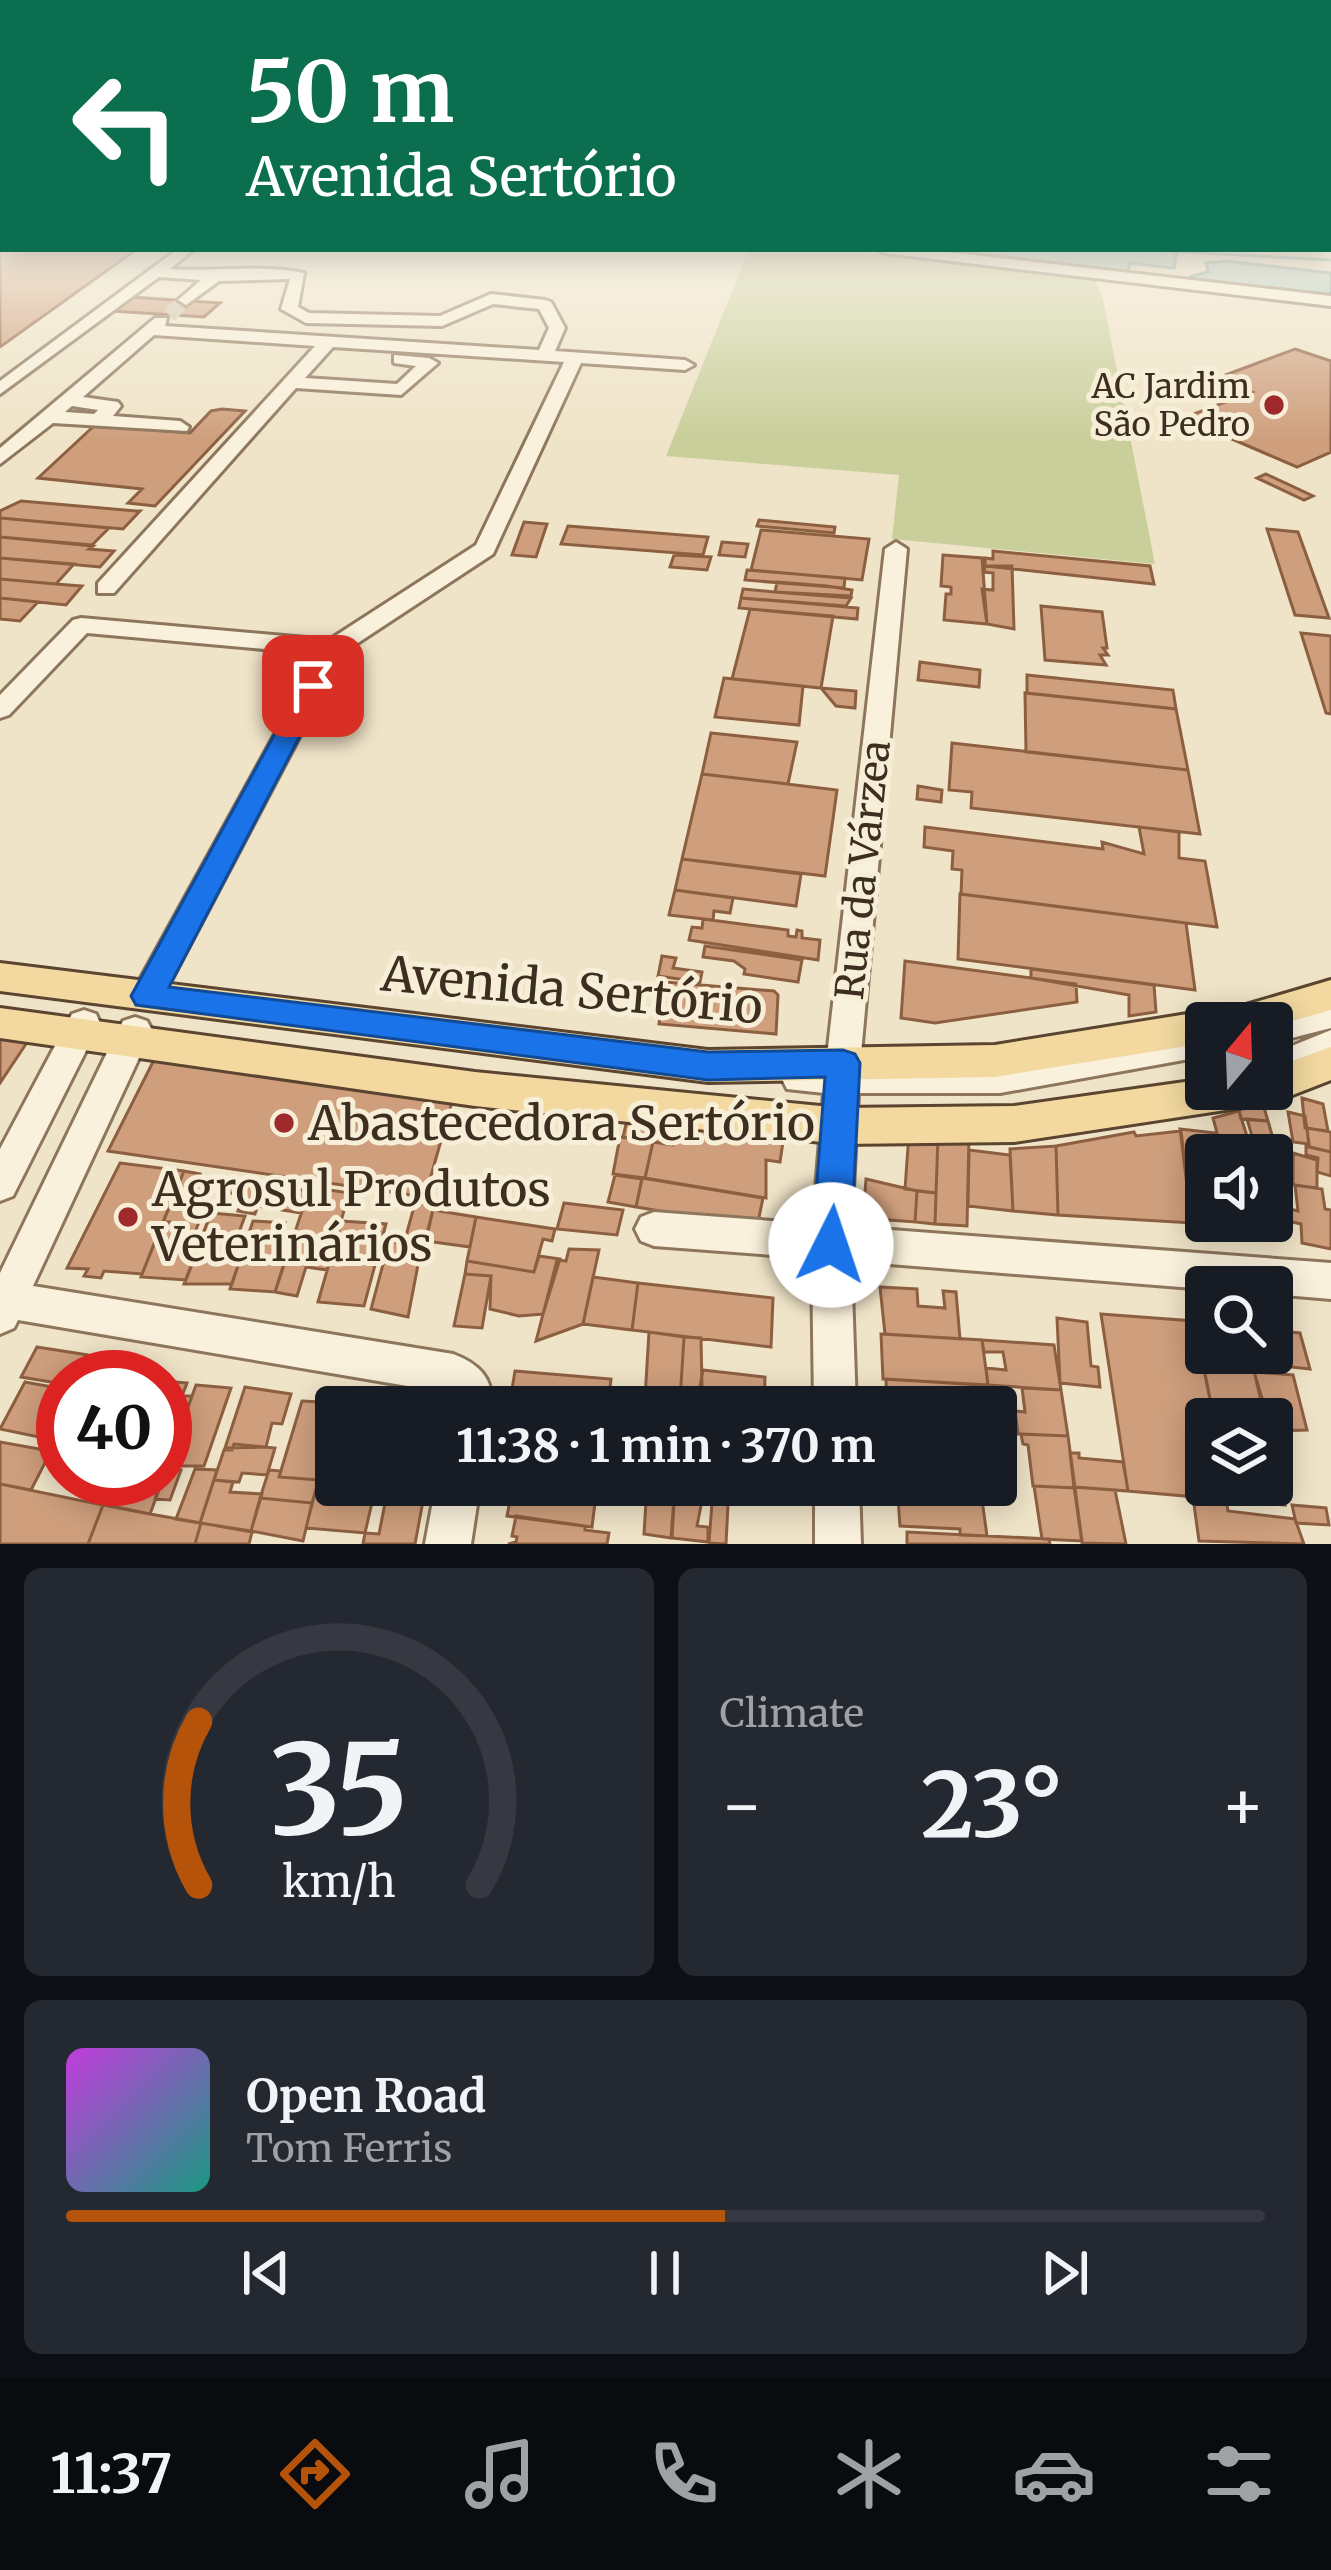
<!DOCTYPE html>
<html lang="en">
<head>
<meta charset="utf-8">
<style>
	:root { --surface:#171b24; --page:#242831; --text:#f1f3f6; --muted:#9ea1a6; --line:#363941; --accent:#b45309 }
	body { margin:0; font-family:Merriweather,serif; background:var(--page); color:var(--text); height:100vh; display:flex; flex-direction:column; font-size:45px; white-space:nowrap }
	* { box-sizing:border-box; margin:0 }
	p { font-size:39px; color:var(--muted) }
	.icon { flex:none; width:66px; height:66px; fill:none; stroke:currentColor; stroke-width:2; stroke-linecap:round; stroke-linejoin:round }
	.map { position:relative; height:1544px; overflow:hidden }
	.side { display:flex; flex-direction:column; gap:24px; padding:24px; background:#0d0f14; flex:1 }
	.side>* { flex:none }
	.guide { position:absolute; left:0px; top:0px; width:1332px; height:252px; box-shadow:0 6px 30px #0003; background:#0b6e4f; color:#fff; overflow:hidden }
	.needle { width:78px; rotate:19deg }
	.tools { position:absolute; left:1185px; top:1002px; display:grid; gap:24px }
	.tools a { display:grid; place-items:center; width:108px; height:108px; border-radius:12px; background:var(--surface); box-shadow:0 6px 30px #0003; font-size:60px }
	.speed { position:absolute; left:36px; top:1350px; display:flex; gap:24px; font-size:60px; font-weight:700; text-align:center }
	.speed>* { display:grid; place-content:center; width:156px; height:156px; border-radius:50%; background:var(--surface); box-shadow:0 6px 30px #0003; line-height:1 }
	.speed .limit { border:18px solid #d22; background:#fff; color:#111 }
	.pin { position:absolute; display:grid; place-items:center; width:102px; height:102px; color:#fff; margin:-51px; border-radius:24px; box-shadow:0 6px 18px #0006 }
	.me { position:absolute; width:132px; margin:-66px; rotate:4deg; stroke-linejoin:round; filter:drop-shadow(0 0 9px #0008) }
	.turn { display:flex; align-items:center; gap:42px; height:252px; padding:0 48px; font-size:54px }
	.turn .icon { width:156px; height:156px; stroke-width:2.5 }
	.turn b { display:block; font-size:84px; line-height:102px }
	.big { font-size:90px; font-weight:700; line-height:1.1 }
	.side .card { flex:1; display:flex; flex-direction:column; justify-content:center; gap:18px; min-width:0; padding:0 42px; border-radius:18px; background:var(--page) }
	.side .dial { align-items:center; gap:0 }
	.dial svg { height:312px; overflow:visible; fill:none; stroke:var(--line); stroke-width:7; stroke-linecap:round; text-anchor:middle }
	.dial text { fill:var(--text); stroke:none }
	.song { display:flex; align-items:center; gap:36px }
	.cover { width:144px; height:144px; border-radius:18px; background:linear-gradient(135deg,hsl(290 70% 55%),hsl(170 70% 35%)) }
	.played { height:12px; border-radius:6px; background:linear-gradient(90deg,var(--accent) 55%,var(--line) 55%) }
	.keys { display:flex; justify-content:space-around; direction:ltr }
	.heat { display:flex; justify-content:space-between; align-items:center; font-size:66px; direction:ltr }
	.side .tiles { flex:1; display:grid; gap:24px; grid-template-columns:1fr 1fr }
	.card:last-child { grid-column:span 2 }
	.trip { position:absolute; left:315px; top:1386px; width:702px; height:120px; border-radius:12px; background:var(--surface); box-shadow:0 6px 30px #0003; font-weight:700; line-height:120px; text-align:center }
	.tab-bar { display:flex; height:192px; justify-content:space-around; align-items:center; background:#090b0e; color:var(--muted) }
	.tab-bar .icon { width:84px; height:84px }
	.tab-bar .current { color:var(--accent) }
	.tab-bar b { font-size:54px; color:var(--text) }
	.map>svg:first-child { display:block }
	.green { fill:#c9cf9b }
	.water { fill:#a9c4bc; stroke:#6f938a; stroke-width:3 }
	.lines { fill:none; stroke-linecap:round; stroke-linejoin:round }
	.stream { stroke:#6f938a; stroke-width:3 }
	.building { fill:#cf9f7d; stroke:#8d5f41; stroke-width:3 }
	.minor-tunnel { stroke:#ccc0a6; stroke-width:15; stroke-dasharray:15 8; stroke-linecap:butt }
	.minor-casing { stroke:#8d765c; stroke-width:6 }
	.major-casing { stroke:#5b4430; stroke-width:6 }
	.minor { fill:#faf1dc; fill-rule:evenodd }
	.major { fill:#f3d9a0; fill-rule:evenodd }
	.route { fill:#1a73e8; stroke:#114b97; stroke-width:3 }
	.poi-dot { fill:#9e2a2b; stroke:#f7eed8; stroke-width:4.5 }
	.labels { text-anchor:middle; dominant-baseline:central; stroke-width:10; stroke-linejoin:round; paint-order:stroke }
	.far-poi-label { font-size:33px; fill:#3d2e20; stroke:#f7eed8; text-anchor:end }
	.street-label { font-size:39px; fill:#3d2e20; stroke:#f7eed8 }
	.near-street-label { font-size:48px; fill:#3d2e20; stroke:#f7eed8 }
	.near-poi-label { font-size:48px; fill:#3d2e20; stroke:#f7eed8; text-anchor:start }
</style>
</head>
<body>
<div class="map">
<svg width="1331" height="1544" viewBox="0 0 1331 1544">
	<rect width="100%" height="100%" fill="#f0e4c8"/>
	<path class="green" d="M749,249h90l256,31 8,19 52,265 -263,-25 7,-64 -233,-19z"/>
	<path class="water" d="M924,249h253l-3,19 -44,-5 -3,10z
		M1225,261l106,12v21l-131,-13 -8,-5 16,-4 -2,-9z"/>
	<g class="lines">
		<path class="stream" d="M1167,251l164,9"/>
	</g>
	<path class="building" d="M0,240l3,9h134l-137,98z
		M130,297l90,6 -16,14 -92,-6z
		M1295,349l36,12v91l-34,15 -114,-49 69,-26 -35,-14z
		M222,409l23,2 -90,95 -27,-3 14,-14 -104,-11 57,-53 95,8 21,-22z
		M1266,474l47,22 -9,4 -47,-22z
		M21,501l115,10h4l-17,18 -123,-11v-7z
		M0,518l109,10 -17,17 -92,-8z
		M759,520l76,7 -1,6 -77,-7z
		M524,522l23,2 -11,33 -24,-2z
		M568,526l140,11 -5,18 -142,-11z
		M1267,529l31,3 31,86 -34,-3z
		M761,530l108,9 -7,41 -111,-10z
		M0,537l93,9 -4,3 25,2 -14,16 -100,-9z
		M722,542l26,2 -3,13 -26,-2z
		M993,551l157,15 4,18 -169,-18v-8l8,1z
		M674,555l37,2 -4,13 -37,-3z
		M943,555l39,3 5,66 -43,-4 2,-26h5v-7l-10,-1z
		M0,558l74,6 -18,20 -56,-5z
		M985,566h27l2,63 -27,-5 -5,-35 11,1v-17l-9,-1z
		M747,570l98,8 -1,10 -99,-8z
		M0,579l56,5 26,2 -16,19 -66,-7z
		M777,582l50,4 25,4 -1,6 -76,-4z
		M743,589l32,3 76,6 -5,8 -105,-8z
		M0,598l38,4 -18,19 -20,-2z
		M741,598l49,4 68,6 -1,11 -118,-11z
		M1041,606l61,6 5,36h-4l5,7h-8l6,10 -61,-5z
		M750,609l83,7 -12,72 -89,-9z
		M1301,633l30,3v78l-5,-1z
		M920,662l60,8 -1,17 -61,-7z
		M1027,675l146,15 3,19 -149,-16z
		M724,678l79,8 -4,39 -84,-8z
		M821,688l35,3 -1,17 -19,-2z
		M1025,693l151,16 12,61 -162,-18z
		M711,733l86,9 -9,42 -86,-10z
		M952,743l236,27 12,64 -229,-26 1,-16 -23,-2z
		M702,774l135,16 -12,86 -143,-17z
		M918,786l24,4 -1,12 -24,-3z
		M925,827l178,22 -1,-7 42,12 -5,-27 40,5v26l26,3 12,66 -256,-33 1,-24 -10,-1 1,-18 -29,-4z
		M682,859l119,15 -5,32 -121,-16z
		M675,890l58,8 -3,15 -16,-2 -1,9 -44,-5z
		M960,894l226,29 9,67 -237,-31z
		M703,919l85,11v6l8,1 1,-7 5,1v7l18,2 -2,20 -129,-20 3,-13 10,1z
		M705,946l97,14 -4,22 -54,-8 1,-5 -11,-8 -31,-4z
		M662,956l14,2 -3,10 29,4 -2,10 -42,-6z
		M905,961l171,23 1,18 -142,21 -34,-5z
		M1031,969l123,16 2,27 -27,4v-21l-98,-17z
		M665,982l109,9 4,4 -2,39 -117,-10z
		M0,1034l30,4 -30,45z
		M157,1054l297,41 -29,102 -317,-46z
		M1261,1097l7,24 -27,-2 -4,-19z
		M1302,1098l21,6 5,27 -23,-3z
		M1239,1111l14,44h-30l-10,-37z
		M1288,1112l17,4 4,28 -16,-2z
		M1247,1119l21,2 10,35 -21,-3z
		M627,1120l50,5 -4,20 -50,-8z
		M677,1125l107,10 -4,27 -14,-2v38l-121,-20 8,-36 20,3z
		M1307,1128l24,4v20l-22,-5z
		M1180,1129l36,4 4,22h-14v47l-17,-1z
		M1181,1131l11,92 -134,-8 -2,-69 78,-14 2,4z
		M909,1133l29,3 -2,57 -31,-4z
		M938,1136h31l-2,90 -32,-2z
		M620,1137l33,5 -8,36 -32,-4z
		M1056,1146l2,69 -45,-4 -3,-62z
		M1306,1146l25,6v24l-14,-4 1,-14 -12,-3z
		M969,1150l41,5 3,56 -45,-5z
		M1293,1153l24,7v28l-24,-3z
		M120,1163l64,8 -42,103 -38,-3 -3,7 -17,-2 4,-7 -21,-1z
		M184,1171l16,3 -3,8 17,1 -25,65 9,1 -12,31 -45,-3 16,-41h6l6,-14h-6z
		M615,1175l27,4 -6,28 -28,-5z
		M225,1177l40,7 -10,30 -17,-3 6,-15 -24,-5z
		M642,1178l121,20 -6,29 -121,-20z
		M866,1179l51,12 -2,31 -52,-4z
		M265,1184l43,7 -7,22 -43,-7z
		M1295,1185l27,4 3,20 6,1v39l-29,-6 -1,-19 -9,-2 -2,-13 8,2z
		M310,1187l39,6 -22,77 -21,-3 -9,29 -22,-4z
		M917,1191l19,2 -1,31 -20,-2z
		M415,1203l19,2 -8,33 -20,-2z
		M564,1203l59,7 -6,25 -60,-6z
		M433,1210l43,7 -6,30 -44,-6z
		M211,1213l34,3 -16,43 11,1 -8,24h-48l15,-39 7,1 3,-9 -7,-1z
		M476,1217l79,12 -3,12 -9,-2 -9,33 -67,-11z
		M253,1221l32,2 -10,33 11,1 -11,35 -45,-3z
		M341,1221l45,3 -4,15 -45,-3z
		M337,1236l45,3 -4,13h-8l-3,12 8,1 -11,41 -46,-4z
		M389,1242l33,2 -14,73 -37,-8z
		M569,1249l30,1 -16,74 -47,17 21,-81 9,1z
		M539,1256l21,3 -17,55 -24,2 -29,-7 1,-33 -26,-2 2,-13 67,11z
		M465,1274l26,2 -9,52 -28,-2z
		M593,1277l45,6 -6,47 -49,-6z
		M638,1283l135,15 -2,49 -139,-17z
		M880,1287l37,2 1,17 27,2 -2,-17 13,1 4,47 -75,-5z
		M1101,1314l93,7 20,98h-8v66h22l3,15 -103,-9z
		M1057,1318l30,4 4,44 7,1 2,20 -40,-4z
		M1272,1324l7,7 21,2 10,36 -55,-6 -2,-10h19z
		M1196,1328l10,1v24h44l15,66h-51z
		M649,1332l35,5 -4,64 -35,-3z
		M881,1334l101,6 6,45 -105,-6z
		M684,1337l17,1 1,48 -5,17 -17,-2z
		M982,1340l72,5 7,45 -73,-5 -2,-17 20,2 -3,-18h-19z
		M37,1347l51,8 15,5 -9,17h-31v7l-42,-7z
		M703,1370l62,7 -1,30 -67,-4z
		M515,1371l96,8 -3,28h-99z
		M1254,1372l39,3 14,55 -35,1z
		M886,1379l110,7 3,19 -112,2z
		M165,1381l22,2 -5,13h10l-14,39h-11l-2,4z
		M25,1382l38,7v53l-63,-13z
		M196,1385l35,3 -27,78h-29l11,-37h-6z
		M245,1387l46,7 -9,30 -10,-1 -6,24 -41,1z
		M1022,1388l39,2 7,46 -50,-2 -3,-23 10,1z
		M302,1401l36,2 -19,77 -40,-3z
		M336,1410v75h40l-11,48 -59,-5z
		M996,1433l12,1 7,50 -19,-1z
		M1021,1434l47,2 7,52 -42,-2 -5,-41 -5,-1z
		M0,1442l51,9 -20,39 -31,-6z
		M234,1444l41,4 -8,27 -25,-2 -3,9 -25,-2 10,-30h8z
		M1070,1453h9v5l44,4 5,29 -54,-4z
		M166,1468l15,2 -11,30 -15,-1z
		M195,1469l22,1 -17,53 -24,-4z
		M269,1470l12,1 -2,6 40,3 -7,23 -52,-5z
		M126,1479h37l-13,35 -34,-7z
		M214,1480l19,2 -3,10 32,2 -11,37 -51,-8z
		M1272,1481h7l6,24 -54,-5 -3,-15h44z
		M0,1484l103,21 -15,39h-88z
		M376,1485h50l-11,59h-52l2,-11 14,1 6,-31 -13,-1z
		M513,1485h77l-2,17 7,1 -3,24 -85,-11z
		M647,1485h28l-4,53 -27,-4z
		M675,1485h30l-8,41 11,1v15l-36,-4z
		M897,1485h83l7,51 -27,-1v-6l-60,-3z
		M1034,1486l41,2 7,53 -40,-2z
		M1074,1487l41,3 11,54 -44,-1z
		M1193,1497l33,2 2,12 67,8 9,25 -105,-3z
		M260,1498l52,5 -9,38 -52,-10z
		M712,1503l16,1 -2,40 -17,-1z
		M103,1505l47,9 51,9 -6,21h-107z
		M1292,1505l34,3 3,17 -33,-2z
		M516,1516l69,10v4l24,3 -2,11h-99l8,-2 1,-5 -5,-1z
		M201,1523l51,9 -3,12h-54z
		M907,1532l142,7 1,5h-143z"/>
	<g class="lines">
		<path class="minor-tunnel" d="M169,315l17,-15"/>
		<defs>
			<path id="minor" d="M178,249h16l-24,20c45,3 90,-5 134,4l-6,34 11,6 131,3 51,-22 54,6 6,2 14,26 -10,23 130,9 9,5 -9,5 -104,-7 -88,191 -149,98 -186,353 -11,3 -11,-3 -5,-9 188,-342 -232,-21 -78,82 -9,3v-23l73,-75 8,-2 248,22 147,-95 88,-183 -231,-15 -28,31 92,6 19,-18 -22,-3v-8l35,3 9,5 -37,32 -105,-7 -182,205h-16v-10l217,-237 -161,-11 -71,62 35,5 3,4 -8,10 67,5 9,6 -2,4 -134,-8 -53,41v-16l155,-130h12l-2,8 374,24 10,-22 -10,-19 -46,-5 -51,22 -136,-3 -25,-14 9,-30 -71,2 -33,24 -8,-5 23,-20 -42,-3 -159,117v-13zM72,406l26,4 -4,4 -29,-2z
				M877,249h45l409,47v10l-447,-53z
				M896,542l11,7 -47,516h140l206,-35v26l-206,37h-142l-7,134 480,36v36l-59,-5v-7l-66,2 -355,-28 5,146h-42l-2,-149 -158,-12 -13,-5 -6,-12 6,-12 13,-5 159,12 11,-131 -37,-4 -5,-10 5,-10 39,-4 59,-516z
				M1331,1002v26l-59,15v-20h-13z
				M84,1010l12,4 4,9 -87,173 -13,5v-52l72,-135z
				M135,1017l12,4 5,9 -119,256 420,68c26,10 41,24 38,53h-42l1,-9 -7,-6 -425,-72 -4,8 -14,6v-61l118,-243 5,-9z
				M1331,1030v28l-59,25v-29z
				M436,1485h44l-9,59h-46z
				M815,1485h44l2,59h-46z"/>
			<path id="major" d="M0,963l708,87 287,-5 211,-34 9,3 116,-34v30l-59,17 -66,-4v20l-211,34 -287,5 -708,-91z
				M0,1008l475,64 366,36 173,-2 192,-27v10h66v-21l59,-21v33l-59,23 -258,39 -173,2 -366,-38 -475,-68z"/>
		</defs>
		<use href="#minor" class="minor-casing"/>
		<use href="#major" class="major-casing"/>
		<use href="#minor" class="minor"/>
		<use href="#major" class="major"/>
	</g>
	<linearGradient id="sky" x2="0" y2="1"><stop stop-color="#8fbad6"/><stop offset="0.51" stop-color="#f8f3e6"/><stop offset="1" stop-color="#f8f3e6" stop-opacity="0"/></linearGradient>
	<rect width="1331" height="440" fill="url(#sky)"/>
	<path class="route" d="M313,679l13,7 -157,301 539,65 135,-2 12,4 5,9 -9,182 -6,12 -14,5 -13,-5 -6,-12 13,-168 -117,3 -572,-75 -5,-9 170,-310z"/>
	<g class="poi-dot">
		<circle cx="1274" cy="405" r="12"/>
		<circle cx="284" cy="1123" r="12"/>
		<circle cx="128" cy="1217" r="12"/>
	</g>
	<g class="labels">
		<g class="far-poi-label">
			<text x="1250" y="386">AC Jardim<tspan x="1250" dy="38">São Pedro</tspan></text>
		</g>
		<g class="street-label">
			<text transform="translate(863 870) rotate(-84)">Rua da Várzea</text>
		</g>
		<g class="near-street-label">
			<text transform="translate(572 990) rotate(5)">Avenida Sertório</text>
		</g>
		<g class="near-poi-label">
			<text x="308" y="1123">Abastecedora Sertório</text>
			<text x="152" y="1189">Agrosul Produtos<tspan x="152" dy="55">Veterinários</tspan></text>
		</g>
	</g>
</svg>
<div class="tools">
<a><svg class="needle" viewBox="-14 -14 28 28"><path d="M0-13l5 13h-10z" fill="#e53935"/><path d="M0 13l5-13h-10z" fill="#9ea1a6"/></svg></a>
<a><svg class="icon" aria-label="sound" viewBox="0 0 24 24"><path d="M4 9h4l5-4v14l-5-4H4zM17 9q2 3 0 6"/></svg></a>
<a><svg class="icon" aria-label="search" viewBox="0 0 24 24"><circle cx="10" cy="10" r="6"/><path d="M15 15l6 6"/></svg></a>
<a><svg class="icon" aria-label="layers" viewBox="0 0 24 24"><path d="M12 4l9 5-9 5-9-5zM3 14l9 5 9-5"/></svg></a>
</div>
<div class="speed"><div class="limit">40</div></div>
<div class="pin" style="left:313px;top:686px;background:#d93025"><svg class="icon" aria-label="arrive" viewBox="0 0 24 24"><path d="M6 21V4h12l-3 4 3 4H6"/></svg></div>
<svg class="me" style="left:831px;top:1245px" viewBox="-20 -20 40 40"><circle r="19" fill="#fff"/><path d="M0-13L10 11 0 6-10 11z" fill="#1a73e8"/></svg>
<div class="trip">11:38 · 1 min · 370 m</div>
<div class="guide">
<div class="turn"><svg class="icon" aria-label="left" viewBox="0 0 24 24"><path d="M17 20v-9H6M10 6l-5 5 5 5"/></svg><div><b>50 m</b>Avenida Sertório</div></div>
</div>
</div>
<section class="side">
<div class="tiles">
<div class="card dial"><svg viewBox="0 0 100 80">
<path d="M14 69A42 42 0 1 1 86 69"/>
<path d="M14 69A42 42 0 0 1 14 27" stroke="#b45309"/>
<text x="50" y="56" font-size="32" font-weight="700">35</text>
<text x="50" y="72" font-size="11">km/h</text>
</svg></div>
<div class="card"><p>Climate</p>
<div class="heat"><a>−</a><b class="big">23°</b><a>+</a></div>
</div>
<div class="card">
<div class="song"><i class="cover"></i><div><b>Open Road</b><p>Tom Ferris</p></div></div>
<div class="played"></div>
<div class="keys"><svg class="icon" aria-label="previous" viewBox="0 0 24 24"><path d="M18 5L8 12l10 7zM5 5v14"/></svg><svg class="icon" aria-label="pause" viewBox="0 0 24 24"><path d="M8 5v14M16 5v14"/></svg><svg class="icon" aria-label="next" viewBox="0 0 24 24"><path d="M6 5l10 7-10 7zM19 5v14"/></svg></div>
</div>
</div>
</section>
<nav class="tab-bar">
<b>11:37</b>
<svg class="icon current" aria-label="directions" viewBox="0 0 24 24"><path d="M12 3l9 9-9 9-9-9zM9 14v-3h6M13 9l2 2-2 2"/></svg>
<svg class="icon" aria-label="music" viewBox="0 0 24 24"><path d="M9 18V5l10-2v13"/><circle cx="6" cy="18" r="3"/><circle cx="16" cy="16" r="3"/></svg>
<svg class="icon" aria-label="phone" viewBox="0 0 24 24"><path d="M5 4h4l2 5-3 2q2 4 5 5l2-3 5 2v4C11 20 4 13 5 4z"/></svg>
<svg class="icon" aria-label="climate" viewBox="0 0 24 24"><path d="M12 3v18M4 7l16 10M4 17L20 7"/></svg>
<svg class="icon" aria-label="car" viewBox="0 0 24 24"><path d="M5 17H2v-5l4-1 3-4h7l3 4 3 1v5h-3M9 17h6M6 11h13"/><circle cx="7" cy="17" r="2"/><circle cx="17" cy="17" r="2"/></svg>
<svg class="icon" aria-label="filters" viewBox="0 0 24 24"><path d="M4 7h16M4 17h16"/><circle cx="9" cy="7" r="2"/><circle cx="15" cy="17" r="2"/></svg>
</nav>
</body>
</html>
